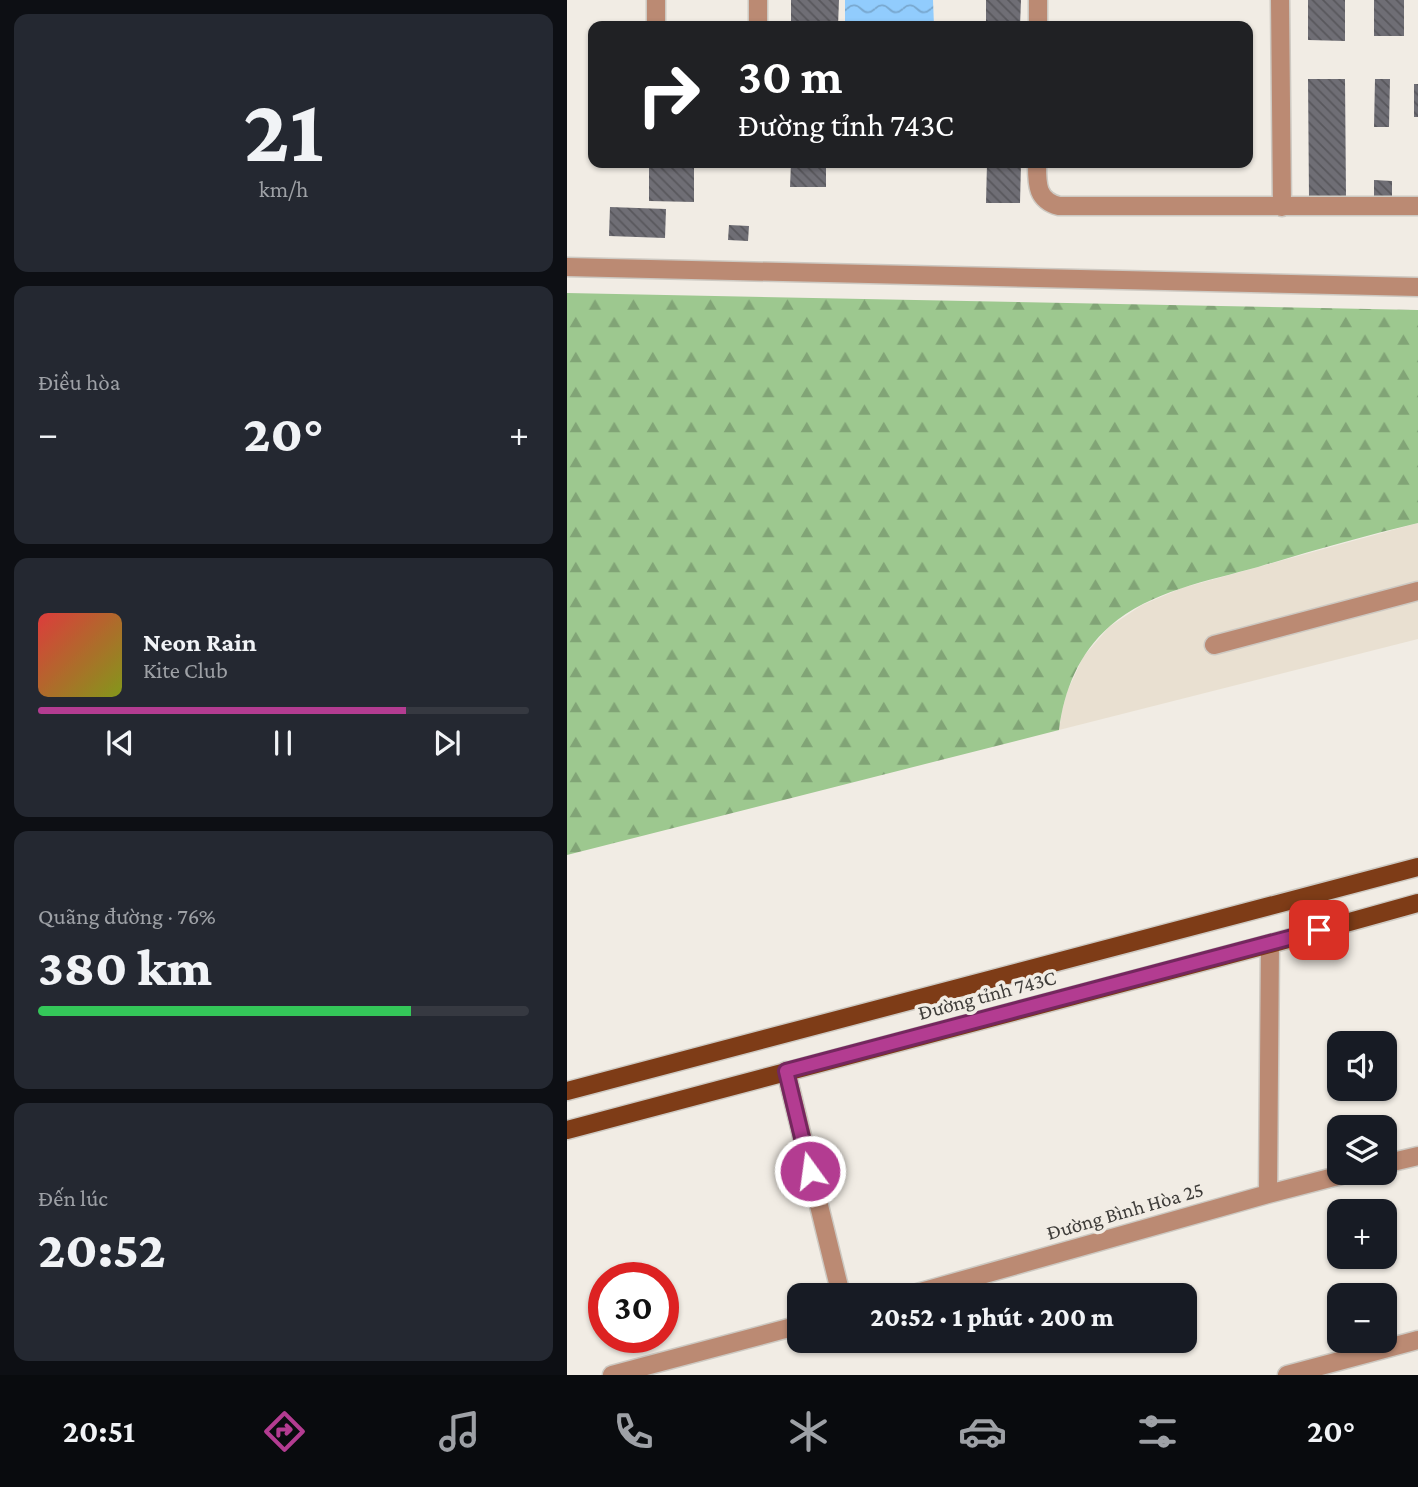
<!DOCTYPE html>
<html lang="vi">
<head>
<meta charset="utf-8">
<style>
	:root { --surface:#171b24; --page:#242831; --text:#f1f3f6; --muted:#9ea1a6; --line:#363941; --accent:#b33c91 }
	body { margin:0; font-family:"Crimson Pro",serif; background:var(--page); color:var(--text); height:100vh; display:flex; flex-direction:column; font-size:26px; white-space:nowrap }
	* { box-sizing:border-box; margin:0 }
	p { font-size:23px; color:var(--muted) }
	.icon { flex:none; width:38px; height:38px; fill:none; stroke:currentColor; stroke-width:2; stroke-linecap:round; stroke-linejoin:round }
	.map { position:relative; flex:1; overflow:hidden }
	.side { display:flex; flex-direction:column; gap:14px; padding:14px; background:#0d0f14; width:567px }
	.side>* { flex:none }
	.top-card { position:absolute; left:21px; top:21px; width:665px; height:147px; border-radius:14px; box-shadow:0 2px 5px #0004; background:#202124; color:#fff; overflow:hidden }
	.buttons { position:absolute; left:760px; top:1031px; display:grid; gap:14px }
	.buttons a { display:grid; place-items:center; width:70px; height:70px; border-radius:14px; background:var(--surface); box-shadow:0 2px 5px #0004; font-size:35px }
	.speed { position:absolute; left:21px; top:1262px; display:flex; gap:14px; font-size:35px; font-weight:700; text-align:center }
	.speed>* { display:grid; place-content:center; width:91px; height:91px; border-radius:50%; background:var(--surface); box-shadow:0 2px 5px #0004; line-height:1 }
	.speed .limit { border:10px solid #d22; background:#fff; color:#111 }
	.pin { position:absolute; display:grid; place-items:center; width:60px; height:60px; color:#fff; margin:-30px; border-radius:14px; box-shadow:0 4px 10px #0006 }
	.me { position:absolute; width:77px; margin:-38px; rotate:346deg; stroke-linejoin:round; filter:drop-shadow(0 0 5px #0008) }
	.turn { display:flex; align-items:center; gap:24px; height:147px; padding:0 35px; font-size:32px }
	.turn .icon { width:91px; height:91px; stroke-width:2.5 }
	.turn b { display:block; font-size:49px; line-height:60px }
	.big { font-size:52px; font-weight:800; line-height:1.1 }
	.side .tile { flex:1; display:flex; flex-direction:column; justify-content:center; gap:10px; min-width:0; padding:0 24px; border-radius:14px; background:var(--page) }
	.side .dial { align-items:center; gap:0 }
	.dial b { font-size:91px; line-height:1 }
	.song { display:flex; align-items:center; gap:21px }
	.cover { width:84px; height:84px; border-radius:10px; background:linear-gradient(135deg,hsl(0 70% 55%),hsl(70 70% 35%)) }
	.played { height:7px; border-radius:4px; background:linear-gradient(90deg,var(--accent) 75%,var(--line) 75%) }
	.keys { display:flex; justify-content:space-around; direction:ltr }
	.heat { display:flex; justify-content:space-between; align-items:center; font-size:38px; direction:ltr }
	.charge { height:10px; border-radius:5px; background:linear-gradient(90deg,#34c759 76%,var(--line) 0) }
	.trip { position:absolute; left:220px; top:1283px; width:410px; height:70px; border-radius:14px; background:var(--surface); box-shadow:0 2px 5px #0004; font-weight:800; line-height:70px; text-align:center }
	.tabs { display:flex; height:112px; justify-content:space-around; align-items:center; background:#090b0e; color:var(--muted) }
	.tabs .icon { width:49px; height:49px }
	.tabs .current { color:var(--accent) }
	.tabs b { font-size:32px; color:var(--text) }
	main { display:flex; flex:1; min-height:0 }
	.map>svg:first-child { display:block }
	.built { fill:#e9e0d1 }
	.forest { fill:url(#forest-firs) }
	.water { fill:url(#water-waves) }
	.building { fill:url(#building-back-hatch) }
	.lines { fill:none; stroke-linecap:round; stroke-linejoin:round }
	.minor-casing { stroke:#cdc9c2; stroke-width:21 }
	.major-casing { stroke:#cdc9c2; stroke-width:21 }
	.minor { stroke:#bb8a73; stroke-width:18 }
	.major { stroke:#7e3c17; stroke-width:18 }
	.route-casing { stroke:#74275e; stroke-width:18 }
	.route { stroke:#b33c91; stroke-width:12 }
	.labels { text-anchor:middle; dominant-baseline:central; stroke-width:7; stroke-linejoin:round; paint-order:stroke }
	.street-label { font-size:21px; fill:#3e3c39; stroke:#f1ece4 }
</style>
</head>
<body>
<main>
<section class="side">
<div class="tile dial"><b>21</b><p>km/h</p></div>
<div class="tile"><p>Điều hòa</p>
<div class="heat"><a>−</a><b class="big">20°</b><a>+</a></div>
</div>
<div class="tile">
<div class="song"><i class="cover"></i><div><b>Neon Rain</b><p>Kite Club</p></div></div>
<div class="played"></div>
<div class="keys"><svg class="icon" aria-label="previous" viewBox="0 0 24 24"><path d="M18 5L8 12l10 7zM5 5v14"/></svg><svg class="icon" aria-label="pause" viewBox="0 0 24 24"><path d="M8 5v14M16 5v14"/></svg><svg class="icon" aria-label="next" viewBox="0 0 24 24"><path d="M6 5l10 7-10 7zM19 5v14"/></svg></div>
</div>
<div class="tile"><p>Quãng đường · 76%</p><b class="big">380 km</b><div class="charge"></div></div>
<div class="tile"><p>Đến lúc</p><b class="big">20:52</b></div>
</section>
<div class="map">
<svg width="851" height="1375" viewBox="0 0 851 1375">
	<defs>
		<pattern id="forest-firs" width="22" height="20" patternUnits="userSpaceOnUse" patternTransform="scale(1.75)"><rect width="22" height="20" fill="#9dc88f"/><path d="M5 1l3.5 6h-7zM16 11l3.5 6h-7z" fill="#81a476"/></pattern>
		<pattern id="water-waves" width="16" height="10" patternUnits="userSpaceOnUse" patternTransform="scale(1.75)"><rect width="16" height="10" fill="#91ccfd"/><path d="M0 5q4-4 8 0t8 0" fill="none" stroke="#78a7ce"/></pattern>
		<pattern id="building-back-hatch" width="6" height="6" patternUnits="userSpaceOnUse" patternTransform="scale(1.75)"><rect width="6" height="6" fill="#6f6e75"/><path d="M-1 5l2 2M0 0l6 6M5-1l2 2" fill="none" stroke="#58575c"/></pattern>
	</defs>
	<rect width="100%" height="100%" fill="#f1ece4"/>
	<path class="built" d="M851,523v116l-359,91 3,-19 5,-19 16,-35 26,-30 33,-22 40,-17z"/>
	<path class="forest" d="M0,293l851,17v213c-54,13 -107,28 -160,44 -50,14 -108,24 -148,59 -31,27 -46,64 -51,104l-492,125z"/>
	<path class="water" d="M278,0h88l1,26h-89z"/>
	<path class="building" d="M224,0h48l-1,26h-47z
		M419,0h35l-1,26h-34z
		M741,0h37v41l-37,-1z
		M807,0h30v36h-30z
		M741,79h37l1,119h-37z
		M808,79h15l-1,48h-15z
		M847,84h4v33h-4z
		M82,163h45v39l-45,-1z
		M224,163h35v24h-36z
		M420,163h34l-1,40h-34z
		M807,180l18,1v20h-18z
		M43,207l56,2 -1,29 -56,-2z
		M162,225l20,1 -1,15 -20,-1z"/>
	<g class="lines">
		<defs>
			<path id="minor" d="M191,0v26
				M713,0l2,207
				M89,26v-26
				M471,26v-26
				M470,163c0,20 -1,37 22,43h359
				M0,267l851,20
				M647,645l204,-54
				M219,1071l55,224
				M817,1164l34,-8
				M701,1194l2,-250
				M343,1295l358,-101 85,-22
				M45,1375l188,-50
				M720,1375l131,-35"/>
			<path id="major" d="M0,1091l851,-224
				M0,1130l703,-186 148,-41"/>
		</defs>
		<use href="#minor" class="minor-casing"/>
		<use href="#major" class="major-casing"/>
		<use href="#minor" class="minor"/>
		<use href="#major" class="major"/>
	</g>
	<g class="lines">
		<defs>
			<path id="route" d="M243,1171l-24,-100 533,-141"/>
		</defs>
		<use href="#route" class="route-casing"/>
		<use href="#route" class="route"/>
	</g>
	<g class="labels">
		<g class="street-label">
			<text transform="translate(420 995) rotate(-15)">Đường tỉnh 743C</text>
			<text transform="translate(558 1211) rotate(-16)">Đường Bình Hòa 25</text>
		</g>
	</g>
</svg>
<div class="buttons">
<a><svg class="icon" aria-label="sound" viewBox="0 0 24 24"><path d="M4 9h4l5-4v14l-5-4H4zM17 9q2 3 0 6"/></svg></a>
<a><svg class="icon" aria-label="layers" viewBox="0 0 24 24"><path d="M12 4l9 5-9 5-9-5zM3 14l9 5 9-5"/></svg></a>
<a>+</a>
<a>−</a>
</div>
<div class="speed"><div class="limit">30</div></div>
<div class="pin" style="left:752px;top:930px;background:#d93025"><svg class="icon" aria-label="arrive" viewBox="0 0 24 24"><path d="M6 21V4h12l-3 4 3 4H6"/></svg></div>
<svg class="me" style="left:243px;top:1171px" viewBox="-20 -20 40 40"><circle r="17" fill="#b33c91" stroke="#fff" stroke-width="3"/><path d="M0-11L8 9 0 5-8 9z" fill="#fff"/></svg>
<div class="trip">20:52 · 1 phút · 200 m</div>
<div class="top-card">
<div class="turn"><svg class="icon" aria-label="right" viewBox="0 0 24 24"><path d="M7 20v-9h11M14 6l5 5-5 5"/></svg><div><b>30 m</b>Đường tỉnh 743C</div></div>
</div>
</div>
</main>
<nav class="tabs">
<b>20:51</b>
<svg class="icon current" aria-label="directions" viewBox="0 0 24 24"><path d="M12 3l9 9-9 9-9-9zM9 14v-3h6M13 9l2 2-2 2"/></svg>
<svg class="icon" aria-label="music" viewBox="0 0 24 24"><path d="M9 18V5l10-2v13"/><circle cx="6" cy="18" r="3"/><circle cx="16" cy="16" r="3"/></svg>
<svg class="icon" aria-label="phone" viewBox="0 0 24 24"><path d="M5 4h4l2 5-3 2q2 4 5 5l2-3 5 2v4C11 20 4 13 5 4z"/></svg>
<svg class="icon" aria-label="climate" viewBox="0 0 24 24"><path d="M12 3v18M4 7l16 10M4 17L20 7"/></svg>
<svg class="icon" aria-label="car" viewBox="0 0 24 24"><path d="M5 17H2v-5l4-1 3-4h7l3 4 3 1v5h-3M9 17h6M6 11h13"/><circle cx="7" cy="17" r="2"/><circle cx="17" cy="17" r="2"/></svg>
<svg class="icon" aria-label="filters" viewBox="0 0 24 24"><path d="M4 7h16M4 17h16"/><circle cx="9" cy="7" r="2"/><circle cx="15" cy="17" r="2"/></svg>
<b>20°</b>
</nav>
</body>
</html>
